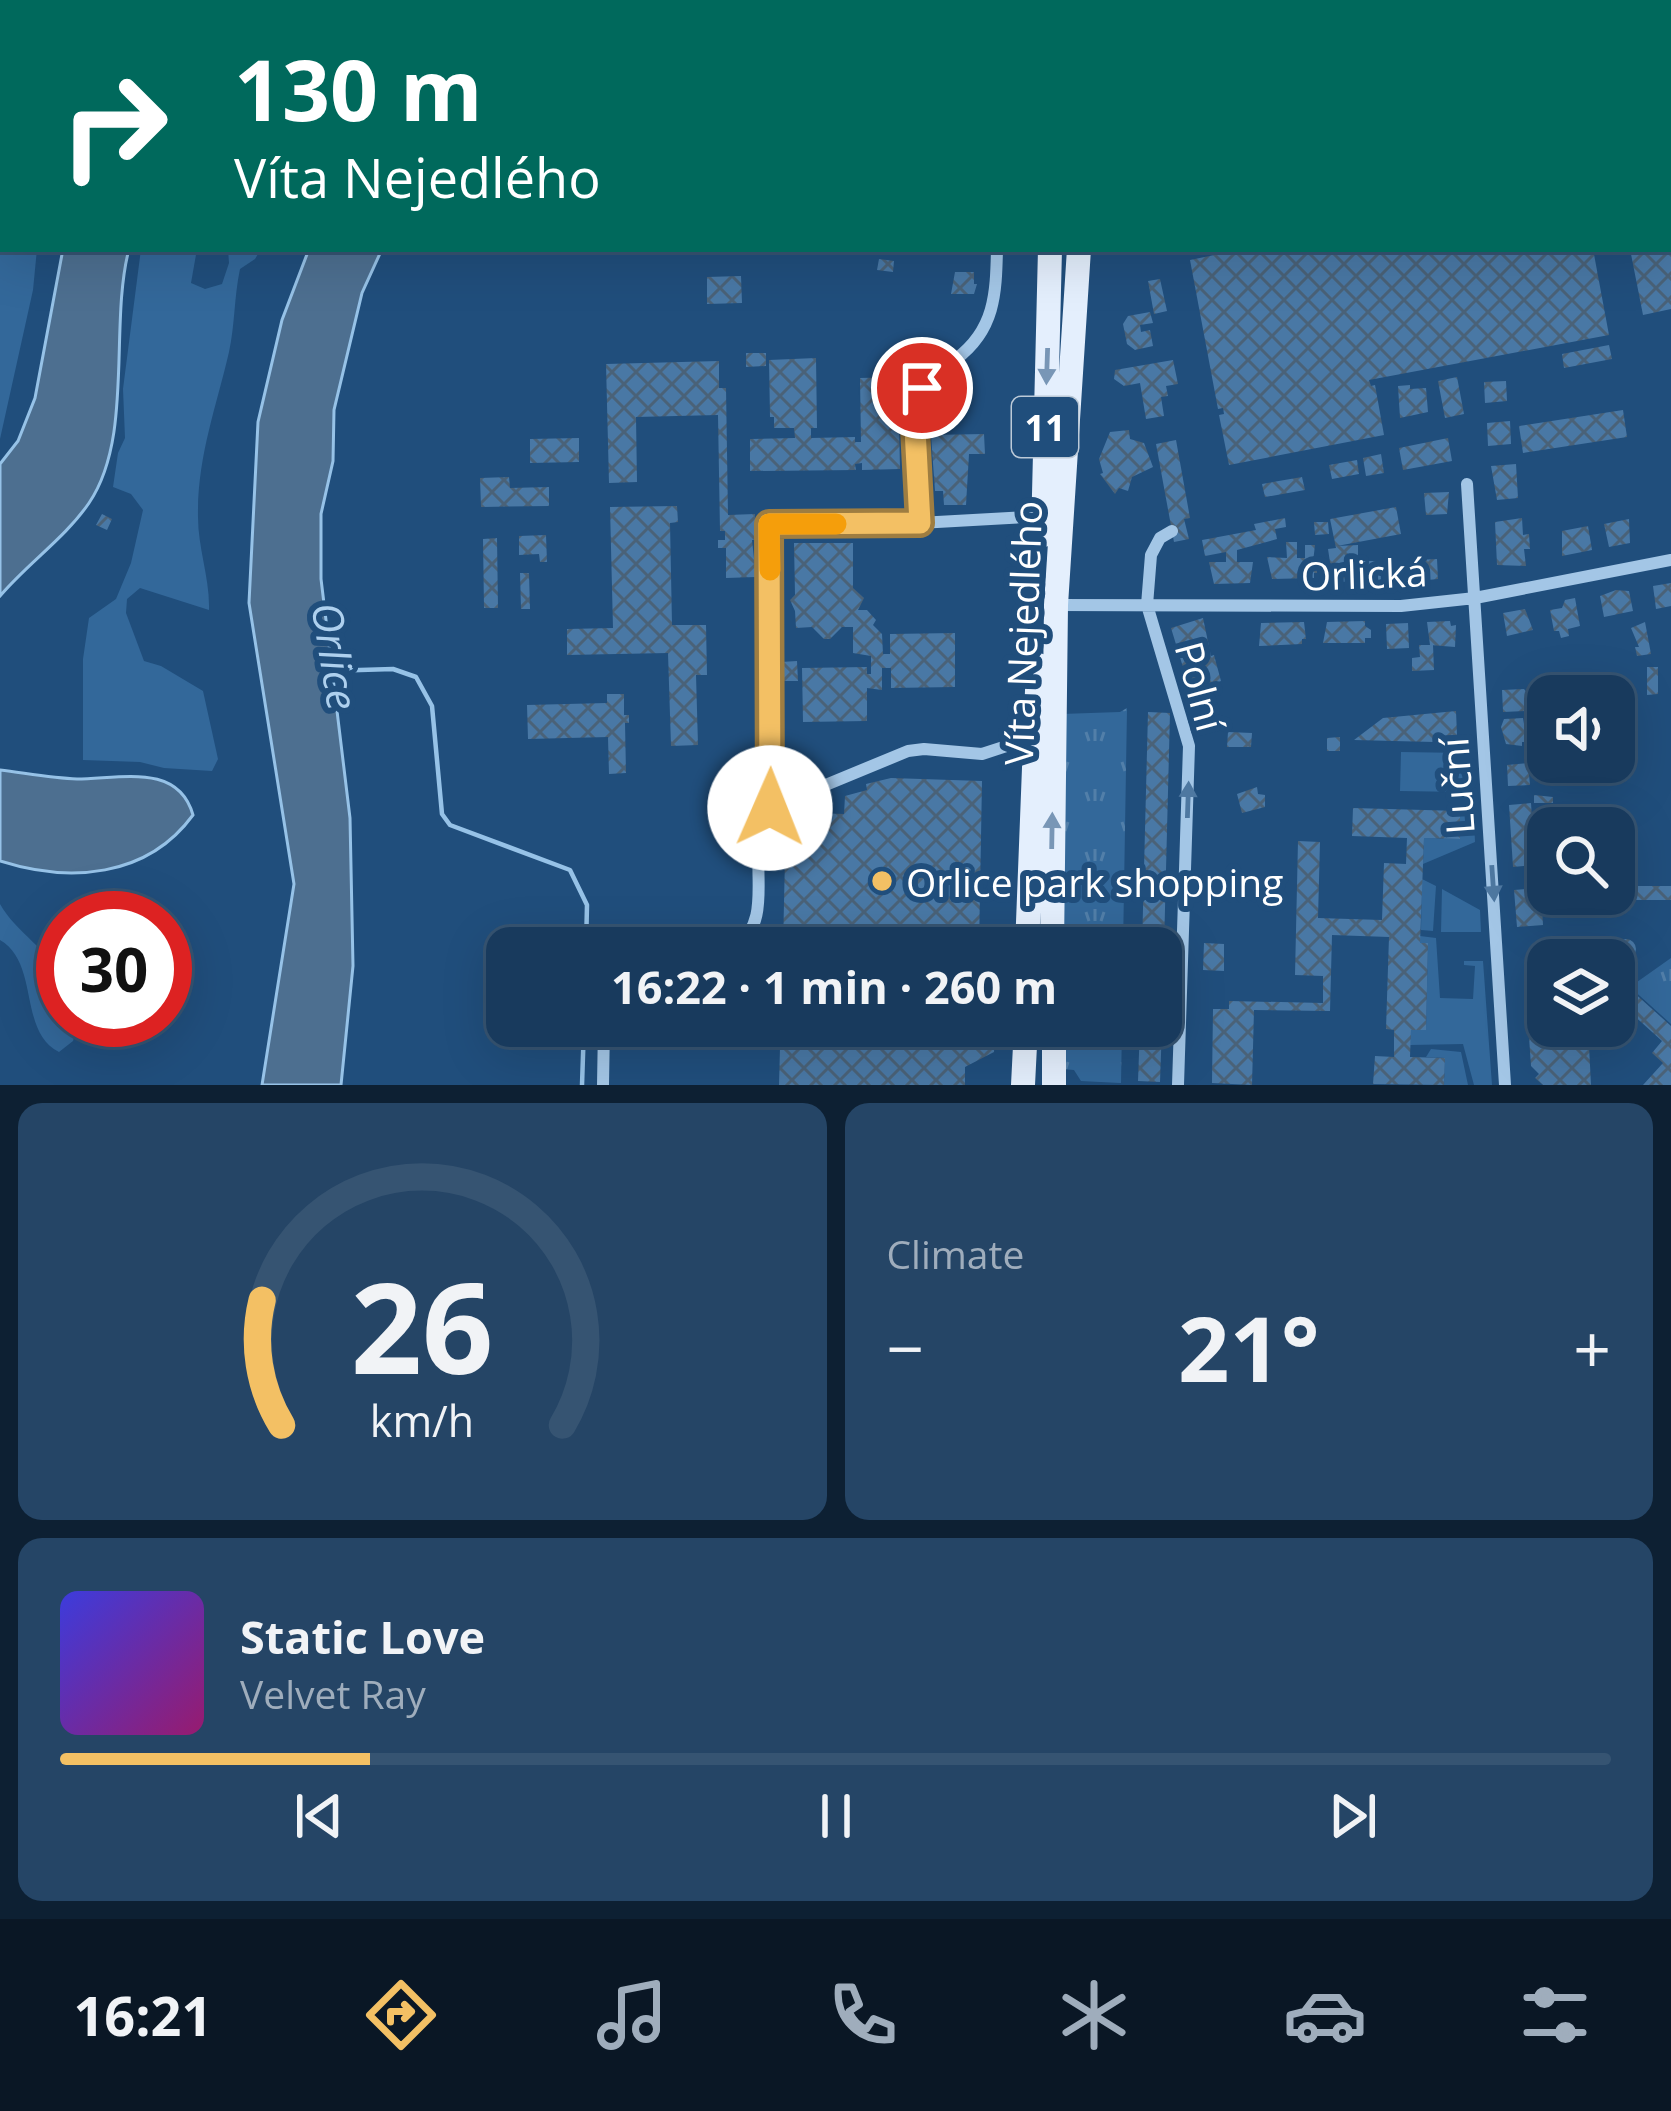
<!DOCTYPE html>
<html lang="en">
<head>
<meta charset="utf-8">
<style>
	:root { --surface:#183a5d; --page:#254566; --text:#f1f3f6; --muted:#9fadbc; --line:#365472; --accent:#f3c064 }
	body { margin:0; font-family:"Open Sans",sans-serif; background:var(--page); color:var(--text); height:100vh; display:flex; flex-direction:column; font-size:45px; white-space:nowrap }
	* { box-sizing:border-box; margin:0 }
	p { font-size:39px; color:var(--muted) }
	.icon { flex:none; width:66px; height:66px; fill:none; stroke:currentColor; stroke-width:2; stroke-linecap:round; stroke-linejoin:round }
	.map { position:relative; height:1085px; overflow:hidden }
	.panel { display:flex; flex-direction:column; gap:18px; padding:18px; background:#0d2033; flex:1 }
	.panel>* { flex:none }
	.hud { position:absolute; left:0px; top:0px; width:1671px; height:252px; box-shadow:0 12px 48px #0002,0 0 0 3px var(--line); background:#00695c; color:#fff; overflow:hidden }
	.tools { position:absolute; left:1527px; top:675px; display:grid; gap:24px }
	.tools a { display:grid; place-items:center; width:108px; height:108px; border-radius:24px; background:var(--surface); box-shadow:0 12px 48px #0002,0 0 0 3px var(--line); font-size:60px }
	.speed { position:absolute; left:36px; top:891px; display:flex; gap:24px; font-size:60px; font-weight:700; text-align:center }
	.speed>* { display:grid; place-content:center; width:156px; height:156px; border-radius:50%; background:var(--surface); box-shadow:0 12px 48px #0002,0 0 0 3px var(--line); line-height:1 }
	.speed .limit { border:18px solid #d22; background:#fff; color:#111 }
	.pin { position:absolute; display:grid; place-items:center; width:102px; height:102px; color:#fff; margin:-51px; border:6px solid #fff; border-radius:50%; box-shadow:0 3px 12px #0007 }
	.me { position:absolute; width:132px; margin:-66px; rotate:1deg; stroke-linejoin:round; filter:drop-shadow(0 0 9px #0008) }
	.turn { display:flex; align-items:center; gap:42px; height:252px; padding:0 36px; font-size:54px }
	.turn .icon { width:156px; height:156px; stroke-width:2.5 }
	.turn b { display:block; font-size:84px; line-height:102px }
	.big { font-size:90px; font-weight:700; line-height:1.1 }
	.panel .widget { flex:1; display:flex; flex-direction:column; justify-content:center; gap:18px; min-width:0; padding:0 42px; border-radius:24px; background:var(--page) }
	.panel .dial { align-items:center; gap:0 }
	.dial svg { height:312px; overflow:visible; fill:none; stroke:var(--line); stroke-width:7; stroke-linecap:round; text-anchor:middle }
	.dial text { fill:var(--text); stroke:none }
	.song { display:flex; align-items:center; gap:36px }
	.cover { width:144px; height:144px; border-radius:18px; background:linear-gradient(135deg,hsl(240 70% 55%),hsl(320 70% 35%)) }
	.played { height:12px; border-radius:6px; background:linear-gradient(90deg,var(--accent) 20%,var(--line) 20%) }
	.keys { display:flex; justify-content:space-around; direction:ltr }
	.heat { display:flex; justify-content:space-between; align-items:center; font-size:66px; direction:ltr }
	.panel .tiles { flex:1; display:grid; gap:18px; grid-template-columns:1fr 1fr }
	.widget:last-child { grid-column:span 2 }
	.trip { position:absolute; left:486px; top:927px; width:696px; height:120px; border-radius:24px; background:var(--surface); box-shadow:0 12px 48px #0002,0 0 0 3px var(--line); font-weight:700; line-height:120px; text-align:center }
	.tabs { display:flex; height:192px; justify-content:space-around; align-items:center; background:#0a1725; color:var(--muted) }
	.tabs .icon { width:84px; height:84px }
	.tabs .on { color:var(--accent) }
	.tabs b { font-size:54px; color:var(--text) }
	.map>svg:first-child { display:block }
	.grass { fill:#33689a }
	.park { fill:url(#park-tufts) }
	.water { fill:#4d6f90; stroke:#96c2e7; stroke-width:3 }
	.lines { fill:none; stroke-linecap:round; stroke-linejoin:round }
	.stream { stroke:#96c2e7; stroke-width:4.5 }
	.building { fill:url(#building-cross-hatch) }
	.street { stroke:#a3c6e6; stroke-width:12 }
	.primary { stroke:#e4effd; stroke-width:24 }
	.oneway { fill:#7896b6 }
	.oneway2 { fill:#4e78a1 }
	.route-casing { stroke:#9e7d41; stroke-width:30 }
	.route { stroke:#f3c064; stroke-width:21 }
	.slow { stroke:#f59e0b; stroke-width:21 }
	.poi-dot { fill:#f3c064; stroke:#204e7c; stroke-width:4.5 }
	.labels { text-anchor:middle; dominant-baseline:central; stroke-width:12; stroke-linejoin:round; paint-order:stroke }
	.shield { fill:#204e7c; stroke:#bccad8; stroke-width:3 }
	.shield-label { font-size:36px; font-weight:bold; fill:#fff }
	.street-label { font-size:39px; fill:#fff; stroke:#204e7c }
	.poi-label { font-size:39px; fill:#fff; stroke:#204e7c; text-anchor:start }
	.water-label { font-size:42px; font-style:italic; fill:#aed0ee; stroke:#204e7c }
</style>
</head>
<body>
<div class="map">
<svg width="1671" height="1085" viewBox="0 0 1671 1085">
	<defs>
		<pattern id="park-tufts" width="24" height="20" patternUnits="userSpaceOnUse" patternTransform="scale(3)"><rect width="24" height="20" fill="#33689a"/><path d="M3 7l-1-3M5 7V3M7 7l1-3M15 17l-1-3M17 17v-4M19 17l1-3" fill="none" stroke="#527fa9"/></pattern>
		<pattern id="building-cross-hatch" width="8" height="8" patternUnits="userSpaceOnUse" patternTransform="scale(3)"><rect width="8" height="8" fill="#4978a5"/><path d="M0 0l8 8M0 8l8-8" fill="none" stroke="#4a6278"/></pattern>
	</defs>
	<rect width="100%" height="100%" fill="#204e7c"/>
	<path class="grass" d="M733,0h282l-272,3z
		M0,34l3,215h34l-4,41 -33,149z
		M141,249h56l-6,34 14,6 17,-5 7,-21 -1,-14h33l-6,10 -15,10c-6,28 -5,56 -11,83 -13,56 -32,106 -31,165 0,32 12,61 11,93l-69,-22 -13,11 -1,14 18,48 17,5 42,25 15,68 -6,12 -48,-3 -24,-6 -57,-2v-101l6,-41 27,-19 15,-36 12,-53 -12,-16 -18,-7 5,-34 7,-15 -2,-49z
		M1401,752l63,1 -2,39 -62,-1z
		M1460,811l14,7 1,24 -52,22 1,-26 36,1z
		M1422,879l14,7 -3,45 -12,-1z
		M1442,889l38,21 1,22h-40z
		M0,904c16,29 50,45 61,77 4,11 2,27 2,39h16l-6,21 -14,11c-41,-20 -19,-89 -59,-112z
		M1420,936l16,2 4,60 33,1 2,-33 -11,-1v-4h19l9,124h-18l-11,-41 -53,1 1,-15 15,-1 2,-85 -8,-1z
		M1431,1049l30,3 7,33h-24l1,-27 -19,-1z"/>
	<path class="park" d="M1127,708l-4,240h-60l-1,-234 58,-2z
		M1671,958v66l-41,-37z
		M1064,1026h58l-1,57 -40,-2 -7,-11 -11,-1z"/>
	<path class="water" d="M63,249h66c-20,76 5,188 -40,254 -24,35 -61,60 -89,93v-132l18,-23 17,-43z
		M309,249h73l-20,44 -28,117 -1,51 -12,53v65l29,239 3,148 -12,119h-79l32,-201 -45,-281 9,-181 24,-102z
		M0,770c25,3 52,8 77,9 42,0 101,-17 116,36 -46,63 -124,68 -193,46z"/>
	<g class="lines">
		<path class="stream" d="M327,671l66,-2 23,8 16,29 10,108 8,11 120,45 17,35 -1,43
			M582,1085l2,-59"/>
	</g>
	<path class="building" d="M1228,249h365l16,86 -240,45 2,6 4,-1 9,50 -155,30 -10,-50 5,-1 -1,-6 -5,1 -28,-149 39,-8z
		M1630,249h41v60l-28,6z
		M879,259l15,2 -1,11 -16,-2z
		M955,272h19v12h3l-3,10h-23z
		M741,276l1,27 -35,1v-27z
		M1160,279l7,32 -13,3 -6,-33z
		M1150,312l3,11 -13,2 1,7 9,-2 3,16 -18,4 -8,-6 -4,-20 5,-8z
		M1609,345l3,14 -48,9 -2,-14z
		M746,353h20v13l-20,1z
		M816,358l1,70h-6v10l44,-1v5h6l-1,-64 38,-1 2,92 -38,1v-7l-7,1 1,6 -106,1v-32l45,-1 -1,-10h-20v-11h-4l-1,-57z
		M1173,360l5,24 -12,2 2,10 -7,1 3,19 -18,3 -6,-36 -16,3 -10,-7 1,-9z
		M719,361v27h7l2,127 27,-1v26h-3l4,37 -30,1v-30h-8v-8h7v-9h-5l-2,-116 -82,2 1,65 -28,1 -3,-119z
		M1457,377l7,37 -19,4 -7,-37z
		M1506,381l1,20 -22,2 -1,-21z
		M1410,385v4l16,-1 2,24 -28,6 -2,-32z
		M1623,410l4,27 -104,16 -4,-27z
		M1510,421l1,23 -23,2 -1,-23z
		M1129,430l1,9 14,4 9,24 -21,10 -4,14 -9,-3 -4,6 -15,-20 3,-1 -4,-14 11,-27z
		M984,434l1,20h-16l-3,51h-22l-1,-14h-8l-4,-56z
		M579,438v24l-49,1v-24z
		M1448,438l4,23 -49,9 -4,-22z
		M1176,440l14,78 -6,1 5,20 -15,3 -18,-98z
		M1381,454l3,19 -18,3 -3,-18z
		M1357,460l2,14 -27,5 -3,-14z
		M1516,464l2,34 -21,2 -6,-34z
		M509,477l1,11 39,-1v19l-68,1 -1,-29z
		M1302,477l3,13 -40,7 -3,-13z
		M1449,492l-2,22 -21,1 -2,-22z
		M677,506l1,16 -8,1 2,102h34l1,50h-11l2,70 -27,1 -3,-93 -101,2v-26l46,-1 -3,-121z
		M1396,507l5,27 -64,12 21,-1v16h22l1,20 -48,1 -5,-33 8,-1 -6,-29z
		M102,514l10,5 -5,11 -11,-5z
		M1285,518l1,9 -11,2 2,10 -40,11v12h16l-3,21 -36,1 -5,-22h17v-10l-21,4 -3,-16 54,-10 -2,-6z
		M1522,518l1,17 6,-1 1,15h-6l2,17 -29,-1 -2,-43z
		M1629,519l1,24 -21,4 -5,-23z
		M1314,522h14l1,12 -14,1z
		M1588,526l4,24 -30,6v-25z
		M546,535l1,27h-7l-1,-8 -20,1v-19z
		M497,538l1,70h-14l-1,-69z
		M1286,542h11v16h8v-13h10l-2,17h4v11h-3v5l-42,1 -5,-22 20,1z
		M794,543h59v45l11,10 -6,12h9l9,10 -3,5 9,9 1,20h7v-20l65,-1v54l-64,1v-20h-9v22l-15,-2v33l-64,1 -1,-54 65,-1v7h4v-18l-18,-3v-26h-11l-12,12h-6l-12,-12 -16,1 -1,-17 -5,-11 5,-5z
		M1437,559l1,20 -21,2 -2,-21z
		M520,573h9l1,36h-9z
		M1671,583v23l-15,3 -3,-23z
		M1616,590l13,1 4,20 -29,6 -4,-21z
		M1575,598l5,28 -12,3 1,7 -8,2 -2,-7h-5l-4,-21 12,-2 3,-8z
		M1525,609l8,21 -26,6 -4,-23z
		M1203,618l8,38 3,-1 7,26 -31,9 -19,-62z
		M1365,621v5l6,4v8h-6v5h-42l4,-21z
		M1450,621l1,5 5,-1 -1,22 -25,-2 -3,-23z
		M1304,622l2,17h-4v5l-43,2 2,-23z
		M1645,622l6,32 -14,2 -2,-9h4l-8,-19z
		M1408,623l1,25 -22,1 -1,-25z
		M1419,645h14l1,25 -22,1v-13l8,-1z
		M797,661l1,20h-17v-19z
		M1647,667h11v27l-11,1z
		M1548 689a7 7 0 1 1 14 0a7 7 0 1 1-14 0Z
		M1524,689l4,5 -3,17 -22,1 -1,-22z
		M607,694h17v21h5v8h-4l1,50 -17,1 -1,-37 -80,2 -1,-34 80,-2z
		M1456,711l1,24 -23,1v6l-80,-2 29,-22z
		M1148,712l22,1 -6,235h-22z
		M1523,718l4,24h-5v4l-16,-2 -5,-17 3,-8z
		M1228,732l24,1 -1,14h-24z
		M1340,737v14h-13v-13z
		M1528,763l2,22 -22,1 -1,-21z
		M891,778l91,3 -3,167h-196l3,-136 58,2 1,-18 22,-6 -1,-6z
		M1257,787l1,7 7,1v12l-23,6 -5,-19z
		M1534,795l19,2v6h-19z
		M1531,803l4,62 -22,2 -4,-62z
		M1353,808l107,3v28l-36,-1 -4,105h8l-2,87h-15l-1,27 35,1 -1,27 -71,-1 2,-28 19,1v-27l-8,-1 3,-92 -57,-2 -2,76 -76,-1 -2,75 -40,-2 1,-74h16v-8l94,2v-27l-28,-1 3,-134 22,1 -2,76 64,2 2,-57 22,1 1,-26 -55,-2z
		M1634,886h37v14h-38z
		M1541,888l2,37 -26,2 -3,-37z
		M1565,894h13l1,11h-13z
		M1616 949a10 10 0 1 1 20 0a10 10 0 1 1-20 0Z
		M1204,943l20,1v27l-21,-1z
		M1527,979h21v47h40l3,59h-48l-8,-7 4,-4 -8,-8 -2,-29 37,-2v-5l-36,3z
		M1631,990l40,36v59h-28l20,-22 -11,-10 10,-12 -42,-38z
		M764,1026h231l-1,26 -29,15v18h-186l1,-37h-17z
		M1140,1026h22l-2,56 -22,-1z"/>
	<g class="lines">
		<path class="street" d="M53,0l9,3
			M1494,0l1,3
			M20,3l1,-3
			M1087,3v-3
			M1668,53l3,-1
			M1467,484l38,601
			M919,523c-1,-35 -13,-101 2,-132 8,-15 22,-22 35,-32 39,-29 40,-65 41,-110
			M1172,531l-12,7 -9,17 -4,50 42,141 -11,339
			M1057,605l344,1 74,-8 196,-38
			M770,808l138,-57 16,-2 58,5 52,-17
			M736,948c36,-29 16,-73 25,-112 2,-10 7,-18 9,-28l-1,-284 150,-1 124,-7
			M603,1085l1,-59"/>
		<path class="primary" d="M380,0l10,3
			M487,0l11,3
			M1668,91l3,-1
			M1043,535l7,-286
			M1027,948l11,-283
			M1052,948l4,-343 23,-356
			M1023,1085l3,-59
			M1054,1085v-59"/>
	</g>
	<defs><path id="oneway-solid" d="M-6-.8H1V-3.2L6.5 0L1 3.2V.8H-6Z" transform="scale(3)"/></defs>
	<g class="oneway">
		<use href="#oneway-solid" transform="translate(1047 366) rotate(92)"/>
		<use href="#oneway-solid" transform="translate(1052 831) rotate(-89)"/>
	</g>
	<g class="oneway2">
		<use href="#oneway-solid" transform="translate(1188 800) rotate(-88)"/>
		<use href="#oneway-solid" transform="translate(1493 883) rotate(86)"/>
	</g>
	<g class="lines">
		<defs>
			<path id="route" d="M770,808l-1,-284 151,-1 -6,-113 8,-22"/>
		</defs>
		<use href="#route" class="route-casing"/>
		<use href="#route" class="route"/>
		<path class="slow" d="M770,570l-1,-46h67"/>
	</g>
	<circle class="poi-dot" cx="882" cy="881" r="12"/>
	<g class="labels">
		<rect class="shield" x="1012" y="397" width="66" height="60" rx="9"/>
		<g class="shield-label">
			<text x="1045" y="427">11</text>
		</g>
		<g class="street-label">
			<text transform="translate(1364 573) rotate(-2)">Orlická</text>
			<text transform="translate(1022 633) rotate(-88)">Víta Nejedlého</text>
			<text transform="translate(1201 686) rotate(75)">Polní</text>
			<text transform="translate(1456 786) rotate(-94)">Luční</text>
		</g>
		<g class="poi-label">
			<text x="906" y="881">Orlice park shopping</text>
		</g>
		<g class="water-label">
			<text transform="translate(336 656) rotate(81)">Orlice</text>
		</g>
	</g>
</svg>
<div class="tools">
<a><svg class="icon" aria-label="sound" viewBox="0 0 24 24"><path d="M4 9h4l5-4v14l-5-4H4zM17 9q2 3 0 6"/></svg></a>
<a><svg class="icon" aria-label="search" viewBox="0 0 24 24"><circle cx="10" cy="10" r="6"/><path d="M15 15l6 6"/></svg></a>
<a><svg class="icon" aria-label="layers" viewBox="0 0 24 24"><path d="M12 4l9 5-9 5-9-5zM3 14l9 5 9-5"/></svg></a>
</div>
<div class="speed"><div class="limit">30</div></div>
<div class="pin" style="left:922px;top:388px;background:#d93025"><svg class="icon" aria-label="arrive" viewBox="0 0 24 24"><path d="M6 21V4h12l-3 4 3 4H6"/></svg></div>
<svg class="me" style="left:770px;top:808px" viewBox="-20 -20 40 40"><circle r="19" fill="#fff"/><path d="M0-13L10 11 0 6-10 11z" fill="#f3c064"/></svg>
<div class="trip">16:22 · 1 min · 260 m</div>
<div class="hud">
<div class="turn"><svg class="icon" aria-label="right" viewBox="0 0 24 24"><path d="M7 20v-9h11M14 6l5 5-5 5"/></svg><div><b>130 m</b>Víta Nejedlého</div></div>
</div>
</div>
<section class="panel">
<div class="tiles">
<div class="widget dial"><svg viewBox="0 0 100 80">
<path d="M14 69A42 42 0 1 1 86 69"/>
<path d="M14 69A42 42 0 0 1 9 37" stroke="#f3c064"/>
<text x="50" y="56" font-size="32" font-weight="700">26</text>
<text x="50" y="72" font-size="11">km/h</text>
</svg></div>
<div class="widget"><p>Climate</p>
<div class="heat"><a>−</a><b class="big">21°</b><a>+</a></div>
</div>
<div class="widget">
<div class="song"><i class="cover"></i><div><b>Static Love</b><p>Velvet Ray</p></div></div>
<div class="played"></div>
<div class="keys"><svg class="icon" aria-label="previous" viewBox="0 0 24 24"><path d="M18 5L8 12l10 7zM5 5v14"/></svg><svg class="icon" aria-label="pause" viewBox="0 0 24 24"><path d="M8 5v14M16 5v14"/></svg><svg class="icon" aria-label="next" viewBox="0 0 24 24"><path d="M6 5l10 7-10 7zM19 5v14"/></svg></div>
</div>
</div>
</section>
<nav class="tabs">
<b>16:21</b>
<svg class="icon on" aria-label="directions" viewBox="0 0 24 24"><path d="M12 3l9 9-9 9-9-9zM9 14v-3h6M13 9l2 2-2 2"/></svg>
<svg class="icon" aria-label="music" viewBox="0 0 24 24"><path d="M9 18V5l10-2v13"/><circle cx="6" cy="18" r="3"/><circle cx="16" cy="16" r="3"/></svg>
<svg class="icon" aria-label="phone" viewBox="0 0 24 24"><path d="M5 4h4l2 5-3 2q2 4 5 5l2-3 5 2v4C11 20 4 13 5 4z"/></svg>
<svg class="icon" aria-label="climate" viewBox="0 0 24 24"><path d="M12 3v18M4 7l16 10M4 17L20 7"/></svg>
<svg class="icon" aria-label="car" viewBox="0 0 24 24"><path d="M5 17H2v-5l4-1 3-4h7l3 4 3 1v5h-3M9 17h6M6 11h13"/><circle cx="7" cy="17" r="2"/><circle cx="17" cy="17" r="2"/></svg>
<svg class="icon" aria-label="filters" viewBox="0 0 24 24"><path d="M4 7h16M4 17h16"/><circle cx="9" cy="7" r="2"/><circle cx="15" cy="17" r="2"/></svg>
</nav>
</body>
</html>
